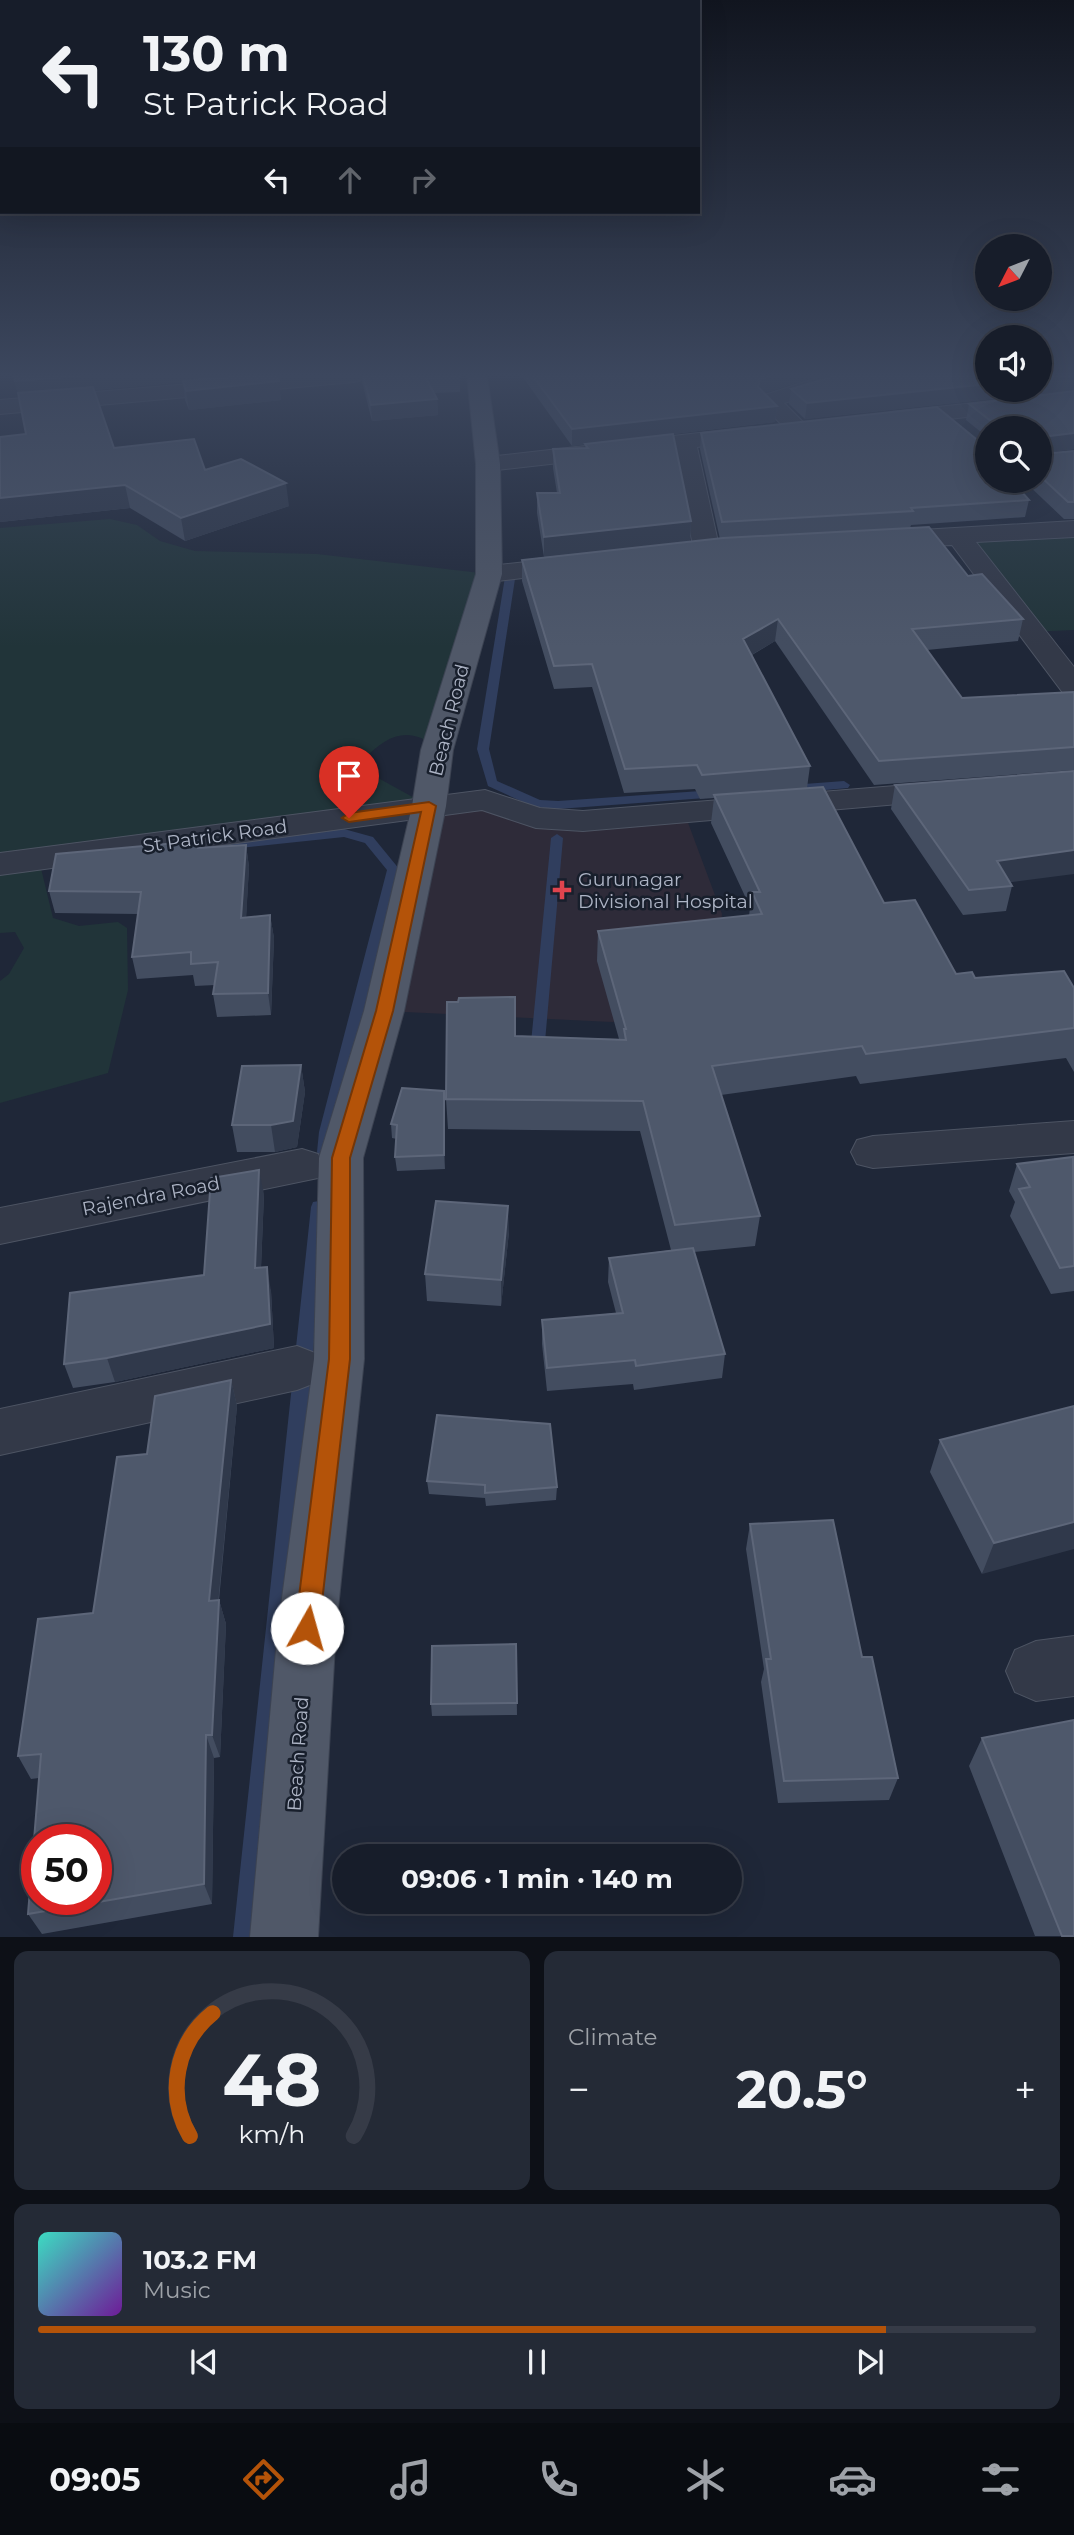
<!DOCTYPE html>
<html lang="en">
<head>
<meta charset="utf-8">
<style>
	:root { --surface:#171d2a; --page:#242a36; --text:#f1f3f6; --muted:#9ea2a8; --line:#363b47; --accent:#b45309 }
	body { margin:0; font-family:Montserrat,sans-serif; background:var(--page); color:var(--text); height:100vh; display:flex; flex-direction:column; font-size:26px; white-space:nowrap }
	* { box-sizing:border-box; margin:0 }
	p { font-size:23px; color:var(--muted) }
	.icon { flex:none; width:38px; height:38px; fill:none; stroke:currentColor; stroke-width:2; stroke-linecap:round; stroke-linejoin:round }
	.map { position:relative; height:1937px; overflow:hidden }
	.details { display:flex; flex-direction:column; gap:14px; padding:14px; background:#0d1017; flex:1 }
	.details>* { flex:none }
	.banner { position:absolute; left:0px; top:0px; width:700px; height:214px; box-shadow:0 7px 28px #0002,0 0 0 2px var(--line); background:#171d2a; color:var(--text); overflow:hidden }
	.needle { width:46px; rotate:228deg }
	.tools { position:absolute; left:975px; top:234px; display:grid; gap:14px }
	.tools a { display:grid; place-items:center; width:77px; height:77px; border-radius:50%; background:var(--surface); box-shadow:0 7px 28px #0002,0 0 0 2px var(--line); font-size:35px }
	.speed { position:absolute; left:21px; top:1824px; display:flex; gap:14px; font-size:35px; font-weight:700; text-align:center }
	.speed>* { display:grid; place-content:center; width:91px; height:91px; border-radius:50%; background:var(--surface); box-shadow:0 7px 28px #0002,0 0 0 2px var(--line); line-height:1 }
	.speed .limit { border:10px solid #d22; background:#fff; color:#111 }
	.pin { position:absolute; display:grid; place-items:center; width:60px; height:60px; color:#fff; margin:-72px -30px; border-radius:50% 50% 50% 0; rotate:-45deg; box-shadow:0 0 7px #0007 }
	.pin .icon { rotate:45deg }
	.me { position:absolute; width:77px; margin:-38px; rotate:7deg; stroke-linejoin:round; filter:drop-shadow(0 0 5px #0008) }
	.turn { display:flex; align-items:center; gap:24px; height:147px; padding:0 28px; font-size:32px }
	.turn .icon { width:91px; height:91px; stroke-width:2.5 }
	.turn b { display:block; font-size:49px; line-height:60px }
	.lanes { display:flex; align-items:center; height:66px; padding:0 28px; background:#0003; justify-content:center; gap:35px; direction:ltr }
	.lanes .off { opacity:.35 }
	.big { font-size:52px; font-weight:700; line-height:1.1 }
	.details .card { flex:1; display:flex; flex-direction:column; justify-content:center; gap:10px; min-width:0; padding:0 24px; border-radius:14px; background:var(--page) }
	.details .dial { align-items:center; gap:0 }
	.dial svg { height:182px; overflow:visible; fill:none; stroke:var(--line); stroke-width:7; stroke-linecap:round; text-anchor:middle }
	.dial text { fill:var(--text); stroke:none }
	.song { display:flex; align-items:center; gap:21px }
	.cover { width:84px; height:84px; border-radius:10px; background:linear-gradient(135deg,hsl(170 70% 55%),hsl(280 70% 35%)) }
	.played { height:7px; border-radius:4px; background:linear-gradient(90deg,var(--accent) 85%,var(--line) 85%) }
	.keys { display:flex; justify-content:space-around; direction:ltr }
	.heat { display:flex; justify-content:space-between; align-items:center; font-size:38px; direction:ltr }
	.details .tiles { flex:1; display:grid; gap:14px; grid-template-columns:1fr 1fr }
	.card:last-child { grid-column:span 2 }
	.trip { position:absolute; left:332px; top:1844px; width:410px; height:70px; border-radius:35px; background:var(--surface); box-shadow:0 7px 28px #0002,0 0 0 2px var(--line); font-weight:700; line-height:70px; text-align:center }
	.tab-bar { display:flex; height:112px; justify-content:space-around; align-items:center; background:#090c11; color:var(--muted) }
	.tab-bar .icon { width:49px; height:49px }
	.tab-bar .active { color:var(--accent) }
	.tab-bar b { font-size:32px; color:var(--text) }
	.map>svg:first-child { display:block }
	.medical { fill:#2e2b39 }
	.green { fill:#213439 }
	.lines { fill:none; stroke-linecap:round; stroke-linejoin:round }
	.stream { fill:#303e5e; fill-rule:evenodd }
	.minor-casing { stroke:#4d5463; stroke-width:2 }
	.major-casing { stroke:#3c4352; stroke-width:2 }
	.minor { fill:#333948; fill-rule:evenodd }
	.major { fill:#505868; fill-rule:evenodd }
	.wall { fill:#434d60 }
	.shaded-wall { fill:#30394b }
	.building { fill:#4e586b; stroke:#5d6679; stroke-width:2; fill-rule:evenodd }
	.route { fill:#b45309; stroke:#753606; stroke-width:2 }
	.health-dot { fill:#e0444e; stroke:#181f2c; stroke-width:2.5 }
	.labels { text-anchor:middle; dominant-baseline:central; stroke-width:5; stroke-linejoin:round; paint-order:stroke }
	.street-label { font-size:19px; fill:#adb4c5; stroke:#181f2c }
	.poi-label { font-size:19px; fill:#adb4c5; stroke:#181f2c; text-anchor:start }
</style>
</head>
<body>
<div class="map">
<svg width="1074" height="1937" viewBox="0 0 1074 1937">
	<rect width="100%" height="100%" fill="#1f2738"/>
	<path class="medical" d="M485,800l51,18 148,-6 38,102 -3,30 -60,75 -47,3 -228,-11 45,-205z"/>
	<path class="green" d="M110,519l27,6 23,16 35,10 122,3 172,20 -51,174c-31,-23 -50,-13 -75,12l6,13 60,33 -390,54 14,58 26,8 39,-4 9,6 1,62 -20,83 -108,30v-122l9,-7 15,-26 -9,-16 -15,1v-405z
		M1074,529v101l-44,2 -69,-92z"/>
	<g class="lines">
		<path class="stream" d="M525,572l3,1v4l-13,2 -26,170 8,32 43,19 18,1 157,-11 4,1 2,3 -2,3 -161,12 -24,-2 -46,-21 -11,-37 28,-172z
			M844,781l6,4 -2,3 -57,5 -6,-4 6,-4z
			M344,829l29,8 27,33 -65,262 -4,24 -6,2 -6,-2 -2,-4 2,-20 68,-262 -22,-27 -21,-6 -141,15 -6,-4 6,-4z
			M557,834l6,4 -19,215 -2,4h-10l-2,-4 21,-215z
			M319,1201l6,1 2,5 -70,730h-24l78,-730 2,-5z"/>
		<defs>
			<path id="minor" d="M286,376h78l-3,4 -7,2 -354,32v-14z
				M824,376h26c-13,17 -46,21 -66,27l26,26 -3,5h-16l-33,-33 3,-5z
				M1074,392v12l-182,22 -8,-2 -3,-5 3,-5 8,-2z
				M752,427l8,2 3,5 -3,5 -63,8 23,104 -4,6 -9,2 -9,-2 -4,-6 -20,-101 -186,21 -8,-2 -4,-5 4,-5 8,-2z
				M1074,521v16l-98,5 98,125v29l-11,-3 -111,-148 -65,3 -9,-3 -4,-5 4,-5 9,-3z
				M573,557l9,2 4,6 -4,6 -93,11 -9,-2 -4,-6 4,-6 9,-2z
				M945,782l12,3 5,7 -5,7 -374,32 -47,-3 -54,-18 -482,65v-22l485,-63 55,18 43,3z
				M1074,1121v32l-201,15 -16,-4 -6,-12 6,-12 16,-4z
				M302,1149l16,5 6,12 -6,12 -318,66v-36z
				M297,1346l18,7 7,15 -7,15 -18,7 -297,65v-46z
				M1074,1636v60l-38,5 -21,-9 -9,-21 9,-21 21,-9z"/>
			<path id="major" d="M467,376h20l13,88 2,110 -49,176 -7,56 -42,205 -41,147 1,201 -28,269 -18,309h-68l28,-309 36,-269 5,-201 45,-147 48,-205 9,-56 55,-176v-110z"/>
		</defs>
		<use href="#minor" class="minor-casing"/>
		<use href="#major" class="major-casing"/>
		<use href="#minor" class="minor"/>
		<use href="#major" class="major"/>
	</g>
	<path class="wall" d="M14,376h261l6,24 -92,10 -4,-10 -2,-18 -89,8 20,58 91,22 84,36 -104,35 -55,-33 -130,14v-85l26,-3z
		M361,376h99v16l-26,1 3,6 1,16 -66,6 -10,-39z
		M522,376h295l-53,17 13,13 -2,16 -119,14 35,85 -1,21 30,-3 -20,-90 1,-16 286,48 42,19 -4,17 -114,8 -1,3 58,48 55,43 -5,22 -91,9 35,48 112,-6v78l-200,15 -99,-144 -23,14 58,111 -3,22 77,115 72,71 19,4 99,10v84l-8,-14 -206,26 -4,-8 -135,19 39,121 -5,30 -61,6 31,102 -3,24 -88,12 -1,-6 -86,7 -5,-47v-24l74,-7 -8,-31 1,-24 62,-8 -31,-119 -192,-2 -2,-30 69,-63 104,3 -22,-78 1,-30 151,-15 1,-9 -39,-84 3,-25 -14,1 -5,-10 -71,4 -32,-106 -38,2 -32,-108v-21l22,-3 -7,-44v-20h20l-4,-25v-19l32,-1v-4l-13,2z
		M1074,376v14l-269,29 -16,-15 2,-15 41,-12z
		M1074,391v58l-32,4v1l32,-3v68h-10l-40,-38h16v-52h-53v8l-21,-17 3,-16z
		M895,785l116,98 1,3 -6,25 -43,4 -72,-106z
		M198,841l1,7 47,-3 3,22 -3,50 24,-2 4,23 -3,77 -54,2 -4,-23 2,-9 -20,1 -2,-11 -56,4 -5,-22 6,-43 -83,-1 -6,-22z
		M301,1065l4,27 -8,55 -22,5h-38l-5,-27z
		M444,1091l1,78 -48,2 -2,-14 2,-18 -5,-1 -1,-14z
		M1074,1158v133l-23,3 -41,-78 5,-14 -6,-11 8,-27z
		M264,1194l-3,74 10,23 3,57 -159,34 -42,6 -9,-24 140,-89z
		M509,1232l-8,74 -74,-5 -2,-27z
		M231,1380l6,26 -18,194 7,24 -6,133 -6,1 -2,146 -170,30 -14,-20 11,-136 -8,1 -13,-23 75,-143 54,-159z
		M1074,1406l-92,168 -52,-102 10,-32z
		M427,1481l130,6 -1,13 -70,6 -1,-8 -56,-4z
		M750,1524l112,133 36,121 -9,22 -111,3 -17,-121 3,-13 -18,-120z
		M516,1644l1,71 -85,1 -1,-12z
		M982,1738l92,198h-39l-66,-170z"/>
	<path class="shaded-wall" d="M80,376h178l-240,20 -3,-15z
		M771,376h46l-58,19 -1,-8 2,-8z
		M1074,376v14l-269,29 2,-16 180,-19v6h53v-11z
		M279,381l2,19 -92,10 -3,-19z
		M437,399l1,16 -66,6 -1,-16z
		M777,406l-2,16 -203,24v-17z
		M1074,433v16l-34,4 2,-16z
		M286,483l3,23 -104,35 -4,-23z
		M125,485l5,23 -130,14v-24z
		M691,521l-1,21 -146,15v-20z
		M778,619l-3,22 -34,20 2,-22z
		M246,845l3,22 -4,73 -4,-22z
		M1074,850v24l-84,11 7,-24z
		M270,915l4,23 -3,77 -3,-22z
		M301,1065l4,27 -8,55 -22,5 -4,-27z
		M444,1091l1,14v64l-1,-14z
		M259,1170l5,24 -4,98 -5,-24z
		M508,1206l1,26 -8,74v-26z
		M267,1267l4,24 3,57 -159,34 -8,-24z
		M231,1380l6,26 -21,219 -7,-24z
		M1074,1522v27l-92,25 12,-31z
		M219,1600l7,24 -6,133 -8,-22z
		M206,1735l8,23 -2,146 -8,-20z"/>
	<path class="building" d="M14,376h66l-65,5z
		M239,376h36l4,5 -93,10 -3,-10z
		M363,376h97v1l-34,1 11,21 -66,6z
		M533,376h238l-11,3 -2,8 19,19 -205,23z
		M835,376h152v8l-180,19 -16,-14z
		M1040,376h30l-30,3z
		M93,387l21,61 80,-9 11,31 36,-11 45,24 -105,35 -56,-33 -125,13v-61l26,-3 -8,-41z
		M1074,391v42l-32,4v17l32,-3v51h-6l-28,-26v-47h-48v-7l-23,-18z
		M937,407l44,36 6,1v37h25l17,19 -118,8 2,3 -191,11 -21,-89z
		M673,434l18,87 -147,16 -7,-44h23l-7,-44 35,-1 -3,-4z
		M929,527l39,49 14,-2 41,45 -111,10 50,69 112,-6v55l-195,14 -101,-142 -35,20 67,127 -108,9 -5,-10 -72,4 -33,-105 -38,2 -32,-106 201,-22z
		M1074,771v79l-77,11 15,25 -43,4 -74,-105z
		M823,787l61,116 31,-3 41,74 16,-2 3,6 89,-7 10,17v40l-208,26 -4,-8 -150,20 48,150 -85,9 -32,-124 -197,-2 1,-97h11l1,-4 56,-1v39l111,4 -2,-11h2l-28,-98 164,-17 -10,-22h8l-46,-97z
		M198,841v7l48,-3 -5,73 29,-3 -2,78 -55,1 5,-32 -27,2v-12l-59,5 9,-65 -92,-1 7,-37z
		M301,1065l-8,56 -22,4h-39l10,-59z
		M402,1088l42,3v64l-49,2 2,-32 -6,-1z
		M1073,1157l1,109 -14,2 -41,-79 11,-2 -13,-23z
		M259,1170l-4,98 12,-1 3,57 -163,34 -43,6 6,-71 134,-18 7,-97z
		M436,1201l72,5 -7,74 -76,-6z
		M693,1248l32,106 -89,12 -1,-6 -88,8 -5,-48 81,-7 -14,-55z
		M231,1380l-22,221 10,-1 -7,135h-6l-2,149 -176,30 13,-160 -23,2 20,-137 55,-6 24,-156 30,-3 8,-58zM37,1839h59v60h-59z
		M1074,1406v116l-80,21 -54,-103z
		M437,1415l113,9 7,63 -72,6v-8l-58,-4z
		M833,1520l29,137h10l26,121 -114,3 -18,-122h5l-21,-135z
		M516,1644l1,59 -86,1 1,-58z
		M1074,1720v216h-12l-80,-198z"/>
	<linearGradient id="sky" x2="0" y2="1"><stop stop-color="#11151f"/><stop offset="0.58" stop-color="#3c475e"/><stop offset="1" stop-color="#3c475e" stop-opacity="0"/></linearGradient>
	<rect width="1074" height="647" fill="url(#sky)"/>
	<path class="route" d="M429,802l7,4 -43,205 -43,147v201l-31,269 -3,9 -9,3 -8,-3 -4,-9 34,-269 3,-201 44,-147 45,-199 -72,10 -7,-4 7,-5z"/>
	<path class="health-dot" d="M558.5 879.5h7v7h7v7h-7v7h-7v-7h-7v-7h7z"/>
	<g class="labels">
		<g class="street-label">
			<text transform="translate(449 720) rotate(-76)">Beach Road</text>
			<text transform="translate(215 836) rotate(-8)">St Patrick Road</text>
			<text transform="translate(151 1196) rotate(-11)">Rajendra Road</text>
			<text transform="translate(298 1754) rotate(-86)">Beach Road</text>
		</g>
		<g class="poi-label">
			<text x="578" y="879">Gurunagar<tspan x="578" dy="22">Divisional Hospital</tspan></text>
		</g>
	</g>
</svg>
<div class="tools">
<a><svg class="needle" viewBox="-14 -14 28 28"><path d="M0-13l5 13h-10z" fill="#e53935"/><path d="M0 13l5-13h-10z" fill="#9ea2a8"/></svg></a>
<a><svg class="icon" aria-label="sound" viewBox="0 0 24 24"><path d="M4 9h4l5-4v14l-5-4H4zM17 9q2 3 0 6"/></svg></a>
<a><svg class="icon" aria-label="search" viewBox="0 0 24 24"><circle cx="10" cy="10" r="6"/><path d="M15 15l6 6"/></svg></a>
</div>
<div class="speed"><div class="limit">50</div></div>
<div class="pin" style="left:349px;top:818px;background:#d93025"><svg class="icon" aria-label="arrive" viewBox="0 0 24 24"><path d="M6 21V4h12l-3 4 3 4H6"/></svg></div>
<svg class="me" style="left:307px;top:1628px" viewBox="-20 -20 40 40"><circle r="19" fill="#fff"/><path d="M0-13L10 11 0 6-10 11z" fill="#b45309"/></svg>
<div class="trip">09:06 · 1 min · 140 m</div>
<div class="banner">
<div class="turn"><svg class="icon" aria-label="left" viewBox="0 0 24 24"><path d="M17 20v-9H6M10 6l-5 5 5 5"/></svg><div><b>130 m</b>St Patrick Road</div></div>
<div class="lanes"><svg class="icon" aria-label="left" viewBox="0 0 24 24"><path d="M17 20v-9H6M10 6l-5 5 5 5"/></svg><svg class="icon off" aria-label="ahead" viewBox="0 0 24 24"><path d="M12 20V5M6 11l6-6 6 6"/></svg><svg class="icon off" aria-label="right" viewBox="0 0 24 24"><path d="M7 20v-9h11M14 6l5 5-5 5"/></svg></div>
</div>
</div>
<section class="details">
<div class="tiles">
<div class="card dial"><svg viewBox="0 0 100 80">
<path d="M14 69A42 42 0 1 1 86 69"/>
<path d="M14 69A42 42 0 0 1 24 15" stroke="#b45309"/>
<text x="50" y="56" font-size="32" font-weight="700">48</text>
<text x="50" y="72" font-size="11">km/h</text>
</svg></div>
<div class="card"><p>Climate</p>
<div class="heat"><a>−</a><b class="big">20.5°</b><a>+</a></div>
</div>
<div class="card">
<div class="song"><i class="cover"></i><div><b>103.2 FM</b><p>Music</p></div></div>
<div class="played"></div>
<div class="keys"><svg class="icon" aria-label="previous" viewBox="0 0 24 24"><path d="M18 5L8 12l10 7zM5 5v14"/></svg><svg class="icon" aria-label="pause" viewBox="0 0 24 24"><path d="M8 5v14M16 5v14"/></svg><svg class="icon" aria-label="next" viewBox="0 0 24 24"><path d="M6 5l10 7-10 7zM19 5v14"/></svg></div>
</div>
</div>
</section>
<nav class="tab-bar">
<b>09:05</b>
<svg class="icon active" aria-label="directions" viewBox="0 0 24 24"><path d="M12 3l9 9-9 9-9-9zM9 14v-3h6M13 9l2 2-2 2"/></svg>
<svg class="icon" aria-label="music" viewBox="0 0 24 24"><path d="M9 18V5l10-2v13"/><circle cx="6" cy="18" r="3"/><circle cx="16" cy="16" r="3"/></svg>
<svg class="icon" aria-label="phone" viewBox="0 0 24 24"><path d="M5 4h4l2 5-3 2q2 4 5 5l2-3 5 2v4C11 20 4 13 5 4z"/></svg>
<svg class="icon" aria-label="climate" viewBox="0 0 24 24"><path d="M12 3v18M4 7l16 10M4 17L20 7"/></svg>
<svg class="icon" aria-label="car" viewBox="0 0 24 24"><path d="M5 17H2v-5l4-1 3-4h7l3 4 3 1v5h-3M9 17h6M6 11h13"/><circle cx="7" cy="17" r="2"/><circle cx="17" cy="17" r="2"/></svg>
<svg class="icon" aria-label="filters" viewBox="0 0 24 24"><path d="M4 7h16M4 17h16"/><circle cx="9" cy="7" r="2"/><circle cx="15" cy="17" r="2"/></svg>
</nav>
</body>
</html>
